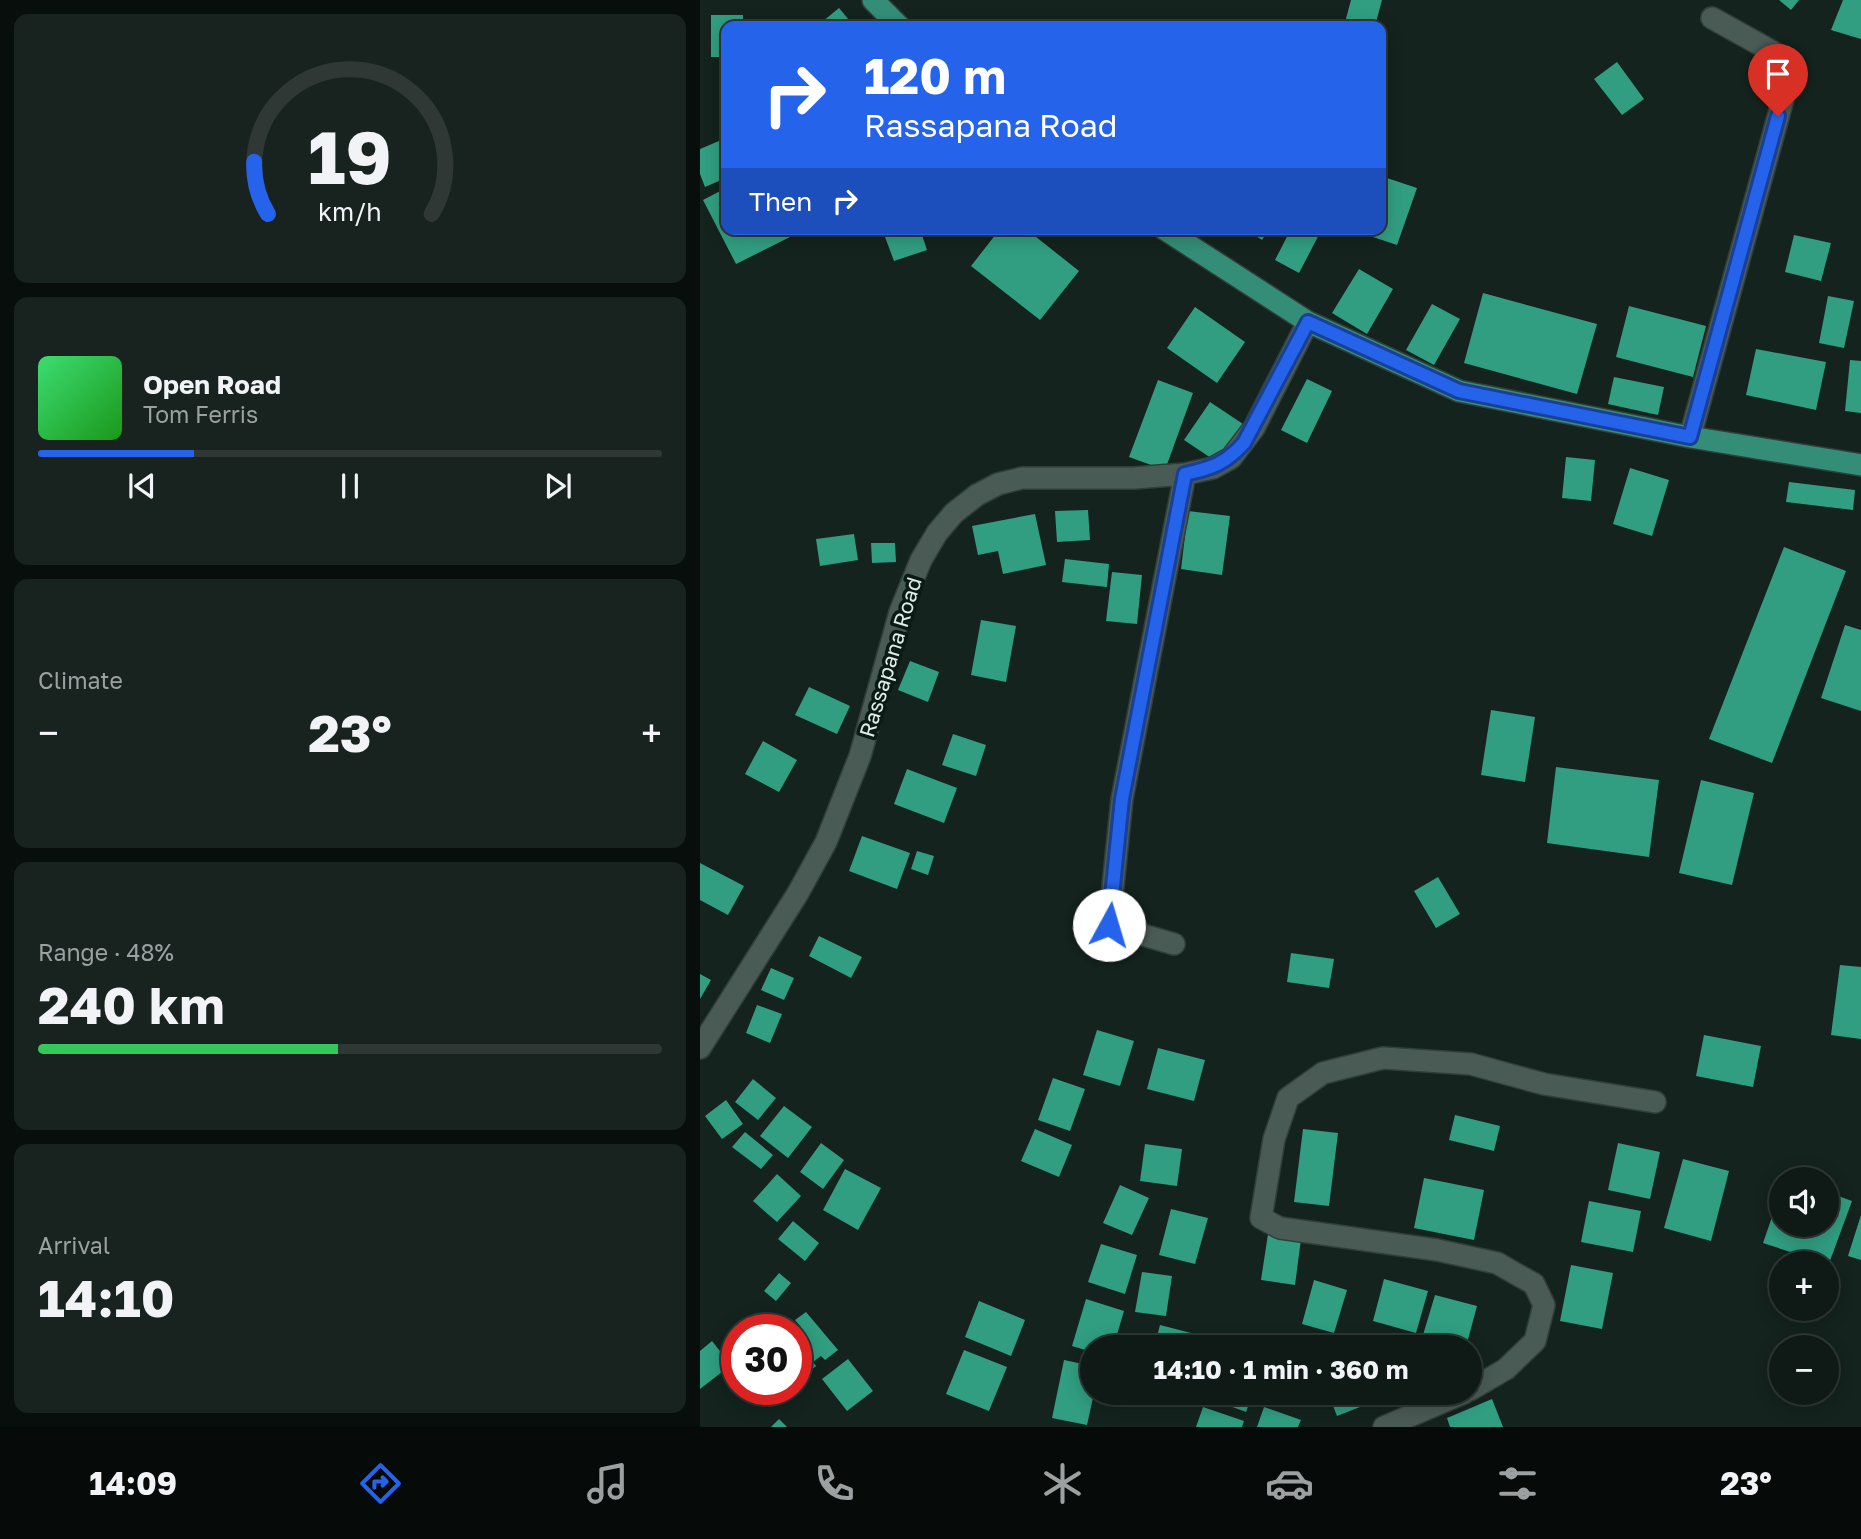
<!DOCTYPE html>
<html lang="en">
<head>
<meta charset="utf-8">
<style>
	:root { --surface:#0f1a16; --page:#18231f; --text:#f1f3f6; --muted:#9ba1a1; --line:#2f3835; --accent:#2563eb }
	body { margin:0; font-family:"Golos Text",sans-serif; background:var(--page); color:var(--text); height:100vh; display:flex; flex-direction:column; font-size:26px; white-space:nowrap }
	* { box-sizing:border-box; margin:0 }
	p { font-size:23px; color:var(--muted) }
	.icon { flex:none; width:38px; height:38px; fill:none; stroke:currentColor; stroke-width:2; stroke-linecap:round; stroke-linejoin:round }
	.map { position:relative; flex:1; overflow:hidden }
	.sheet { display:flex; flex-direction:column; gap:14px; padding:14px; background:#080e0c; width:700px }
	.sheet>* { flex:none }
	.guide { position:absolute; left:21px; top:21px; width:665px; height:214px; border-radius:14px; box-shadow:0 4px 18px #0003,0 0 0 2px var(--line); background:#2563eb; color:#fff; overflow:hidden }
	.buttons { position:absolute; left:1069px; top:1167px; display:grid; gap:14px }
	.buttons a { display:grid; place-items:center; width:70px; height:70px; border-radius:50%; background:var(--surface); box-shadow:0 4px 18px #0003,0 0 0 2px var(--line); font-size:35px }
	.speed { position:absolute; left:21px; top:1314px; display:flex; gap:14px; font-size:35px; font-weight:700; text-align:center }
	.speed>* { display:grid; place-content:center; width:91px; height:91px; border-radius:50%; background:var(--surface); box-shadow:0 4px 18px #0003,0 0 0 2px var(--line); line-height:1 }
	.speed .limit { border:10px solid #d22; background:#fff; color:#111 }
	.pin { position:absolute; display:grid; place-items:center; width:60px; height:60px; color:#fff; margin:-72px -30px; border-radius:50% 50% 50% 0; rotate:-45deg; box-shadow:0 0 7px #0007 }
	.pin .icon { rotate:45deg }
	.me { position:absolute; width:77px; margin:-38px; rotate:6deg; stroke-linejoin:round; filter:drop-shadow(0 0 5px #0008) }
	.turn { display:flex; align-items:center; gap:24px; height:147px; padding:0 28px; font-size:32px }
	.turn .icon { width:91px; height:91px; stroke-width:2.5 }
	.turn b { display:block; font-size:49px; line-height:60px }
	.then { display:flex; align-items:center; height:66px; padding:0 28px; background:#0003; gap:14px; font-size:26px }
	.big { font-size:52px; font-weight:700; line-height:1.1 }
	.sheet .card { flex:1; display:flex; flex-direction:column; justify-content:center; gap:10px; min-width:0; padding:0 24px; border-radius:14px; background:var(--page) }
	.sheet .dial { align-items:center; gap:0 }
	.dial svg { height:182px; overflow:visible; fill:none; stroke:var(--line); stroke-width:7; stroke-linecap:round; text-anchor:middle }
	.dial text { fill:var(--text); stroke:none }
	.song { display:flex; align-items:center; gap:21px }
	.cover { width:84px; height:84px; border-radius:10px; background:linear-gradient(135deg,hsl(140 70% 55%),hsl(120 70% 35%)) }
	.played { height:7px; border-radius:4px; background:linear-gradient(90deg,var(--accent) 25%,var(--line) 25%) }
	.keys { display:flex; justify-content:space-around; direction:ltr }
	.heat { display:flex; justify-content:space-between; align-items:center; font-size:38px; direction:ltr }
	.charge { height:10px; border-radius:5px; background:linear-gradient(90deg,#34c759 48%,var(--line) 0) }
	.trip { position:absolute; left:380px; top:1335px; width:402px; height:70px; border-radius:35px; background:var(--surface); box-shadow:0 4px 18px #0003,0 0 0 2px var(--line); font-weight:700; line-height:70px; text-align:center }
	.tab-bar { display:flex; height:112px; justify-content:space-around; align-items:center; background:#060a09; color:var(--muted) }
	.tab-bar .icon { width:49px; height:49px }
	.tab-bar .selected { color:var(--accent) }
	.tab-bar b { font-size:32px; color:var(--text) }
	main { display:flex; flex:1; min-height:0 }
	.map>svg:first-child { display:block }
	.building { fill:#319e81 }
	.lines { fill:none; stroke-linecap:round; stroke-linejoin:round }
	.minor-casing { stroke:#323e39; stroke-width:24 }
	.primary-casing { stroke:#323e39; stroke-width:24 }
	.minor { stroke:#4a5b55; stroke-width:21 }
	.primary { stroke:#348e77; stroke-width:21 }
	.route-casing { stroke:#184099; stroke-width:18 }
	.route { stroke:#2563eb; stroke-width:12 }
	.labels { text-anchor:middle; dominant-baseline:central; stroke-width:7; stroke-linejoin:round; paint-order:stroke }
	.street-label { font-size:21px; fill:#e1ebe7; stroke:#0a1a15 }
</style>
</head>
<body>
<main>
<section class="sheet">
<div class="card dial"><svg viewBox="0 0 100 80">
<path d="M14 69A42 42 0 1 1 86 69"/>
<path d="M14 69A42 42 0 0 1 8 46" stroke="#2563eb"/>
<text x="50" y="56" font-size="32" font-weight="700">19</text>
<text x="50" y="72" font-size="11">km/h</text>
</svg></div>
<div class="card">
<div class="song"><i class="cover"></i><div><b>Open Road</b><p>Tom Ferris</p></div></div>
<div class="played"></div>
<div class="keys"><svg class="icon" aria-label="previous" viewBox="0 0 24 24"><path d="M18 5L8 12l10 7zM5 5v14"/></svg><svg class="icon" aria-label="pause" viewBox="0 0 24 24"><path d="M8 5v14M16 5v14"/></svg><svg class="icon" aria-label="next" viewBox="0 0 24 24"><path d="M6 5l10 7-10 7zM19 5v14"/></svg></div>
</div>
<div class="card"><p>Climate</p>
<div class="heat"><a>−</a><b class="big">23°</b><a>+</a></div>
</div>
<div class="card"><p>Range · 48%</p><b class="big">240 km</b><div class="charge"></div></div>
<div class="card"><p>Arrival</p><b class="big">14:10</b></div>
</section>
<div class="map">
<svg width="1161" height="1427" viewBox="0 0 1161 1427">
	<rect width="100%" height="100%" fill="#14231e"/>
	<path class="building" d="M651,0h31l-7,26h-31z
		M1079,0h20l-8,10z
		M1143,0h18v39l-30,-9z
		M139,8l15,18h-37z
		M11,15h32v11h-17v31h-15z
		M917,62l27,37 -22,16 -28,-36z
		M26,138v40l-21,9 -5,-13v-25z
		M684,177l33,11 -20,57 -33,-11 1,-5h16v-43z
		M26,188v41h60l4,8 -54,27 -33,-64z
		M182,229h38l7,21 -33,11z
		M300,229h26l53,42 -39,49 -69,-54z
		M545,229h24l-7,11z
		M591,229h31l-23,44 -24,-13z
		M1094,235l37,8 -10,38 -36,-9z
		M659,269l34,20 -26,45 -35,-21z
		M783,293l114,31 -20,70 -113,-31z
		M1128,296l26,5 -10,47 -25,-5z
		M732,304l28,15 -26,46 -28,-15z
		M929,306l77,20 -13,51 -77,-20z
		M495,307l50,35 -28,41 -50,-35z
		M1056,349l70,13 -10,48 -70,-15z
		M1150,360l11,1v52l-16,-2z
		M914,377l50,10 -6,28 -50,-11z
		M607,379l25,12 -25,52 -26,-13z
		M458,380l35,13 -28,77 -36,-13z
		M510,402l33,22 -26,38 -33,-22z
		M866,457l29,3 -4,41 -29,-3z
		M930,468l39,12 -17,56 -39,-12z
		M1089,482l66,8 -2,20 -67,-8z
		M388,510l2,30 -33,2 -2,-31z
		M488,511l42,5 -8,59 -41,-6z
		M335,514l11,51 -43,9 -5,-23 -20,4 -6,-29z
		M154,534l4,26 -38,6 -4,-27z
		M171,543h24l1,19 -24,1z
		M1084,547l62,24 -74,192 -63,-24z
		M365,559l44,5 -2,23 -45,-5z
		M412,572l30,3 -5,49 -31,-3z
		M281,620l35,6 -10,56 -35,-7z
		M1145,625l16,5v81l-40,-13z
		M210,661l29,11 -11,30 -30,-12z
		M109,687l41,19 -13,28 -42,-19z
		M791,710l44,7 -10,65 -44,-7z
		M253,734l33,11 -10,31 -34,-11z
		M63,741l34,19 -18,32 -34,-18z
		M856,767l103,13 -10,77 -102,-14z
		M207,769l50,19 -13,35 -50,-19z
		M1001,780l53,13 -22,92 -53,-12z
		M162,836l48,17 -13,36 -48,-18z
		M217,851l17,5 -6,19 -17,-6z
		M0,863l44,23 -16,29 -28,-15z
		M738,877l22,37 -24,14 -22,-37z
		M119,936l43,21 -11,21 -42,-22z
		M591,953l43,6 -5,29 -42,-6z
		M1140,965l21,2v72l-30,-4z
		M71,968l23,10 -10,22 -23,-10z
		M0,974l11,6 -11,19z
		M57,1005l25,9 -12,29 -24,-10z
		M397,1030l37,11 -14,45 -37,-11z
		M1004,1035l57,11 -8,41 -57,-11z
		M458,1048l47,12 -11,41 -47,-12z
		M353,1078l32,11 -15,42 -32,-11z
		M53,1079l23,19 -18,22 -23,-18z
		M26,1100l17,24 -21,15 -17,-23z
		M84,1106l28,21 -24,31 -28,-22z
		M755,1115l45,11 -6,25 -45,-11z
		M335,1129l37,16 -13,32 -38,-16z
		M603,1129l35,4 -9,73 -35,-4z
		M45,1132l28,23 -12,14 -29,-22z
		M121,1143l23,17 -21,29 -23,-17z
		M918,1143l42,9 -10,47 -42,-9z
		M445,1144l37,5 -5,37 -37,-5z
		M983,1159l46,12 -18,70 -47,-13z
		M145,1169l36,19 -23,42 -35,-20z
		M77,1174l24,22 -24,26 -24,-21z
		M724,1178l60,12 -10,50 -60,-12z
		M420,1185l29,13 -17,37 -29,-12z
		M1081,1191l1,34h45v-33l25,9 -25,68v-5l-64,-21z
		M889,1201l52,10 -8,41 -52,-10z
		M471,1209l37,9 -13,46 -36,-9z
		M1161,1215v45l-13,-4z
		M93,1221l26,22 -14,18 -27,-22z
		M568,1234l33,5 -6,46 -34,-5z
		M401,1244l36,11 -12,39 -37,-12z
		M871,1265l42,8 -11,56 -42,-8z
		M442,1272l30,4 -6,40 -31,-4z
		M79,1273l12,10 -15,18 -12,-10z
		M684,1279l44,12 -12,42 -43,-12z
		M614,1280l33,10 -13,43 -32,-9z
		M735,1295l42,11 -11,41 -43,-12z
		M386,1299l38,12 -11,37h-21v4l-20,-6z
		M279,1301l46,19 -14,36 -46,-19z
		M106,1312l32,38 -13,10 -4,-4 -8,6 3,4 -17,14 -3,-3v-46l5,-4 -6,-7z
		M460,1325l31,8 -4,15h-33z
		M12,1341l19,24 -31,24v-38z
		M587,1341l21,6v1h-23z
		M264,1350l43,17 -18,44 -43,-17z
		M148,1359l25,32 -26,20 -25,-32z
		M364,1360l28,6 2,27 -7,32 -35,-7z
		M509,1393h44l-7,19 -38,-14z
		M577,1393h31l-2,9z
		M628,1393h68l-59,23z
		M792,1399l11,28h-53l-3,-9z
		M503,1407l41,14 -2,6h-46z
		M564,1407l37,13 -3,7h-41z
		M79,1419l8,8h-16z"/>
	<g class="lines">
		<defs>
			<path id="minor" d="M990,437l103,-374 -81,-45
				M474,944l-65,-19 13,-126 63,-325
				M0,1048l98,-155 28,-51 34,-86 40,-144 21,-52 16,-27 17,-20 23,-18 21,-11 24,-6h112l51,-4 28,-6 18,-10 23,-30 54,-106
				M770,1390l36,-21 29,-28 9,-36 -10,-21 -37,-21 -60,-13 -157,-22 -19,-10 13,-79 14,-41 35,-25 60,-15 88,6 73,20 111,18
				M684,1427l80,-34"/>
			<path id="primary" d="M173,0l26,26
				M464,229l144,93 151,69 231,46 171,28"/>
		</defs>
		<use href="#minor" class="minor-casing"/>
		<use href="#primary" class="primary-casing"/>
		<use href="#minor" class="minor"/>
		<use href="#primary" class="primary"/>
	</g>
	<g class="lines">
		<defs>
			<path id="route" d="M409,925l13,-126 63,-325c27,-6 40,-10 59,-31l64,-121 151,69 231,46 88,-321"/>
		</defs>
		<use href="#route" class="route-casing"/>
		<use href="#route" class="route"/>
	</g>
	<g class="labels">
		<g class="street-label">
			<text transform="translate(190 657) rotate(-73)">Rassapana Road</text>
		</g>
	</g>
</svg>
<div class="buttons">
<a><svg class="icon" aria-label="sound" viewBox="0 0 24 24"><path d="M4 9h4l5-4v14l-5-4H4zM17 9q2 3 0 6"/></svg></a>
<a>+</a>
<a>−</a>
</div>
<div class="speed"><div class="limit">30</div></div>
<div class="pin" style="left:1078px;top:116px;background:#d93025"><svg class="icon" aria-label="arrive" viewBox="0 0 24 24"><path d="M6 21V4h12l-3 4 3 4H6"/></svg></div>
<svg class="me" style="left:409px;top:925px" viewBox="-20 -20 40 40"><circle r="19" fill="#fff"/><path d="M0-13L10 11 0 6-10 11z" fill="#2563eb"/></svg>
<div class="trip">14:10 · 1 min · 360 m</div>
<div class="guide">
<div class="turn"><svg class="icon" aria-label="right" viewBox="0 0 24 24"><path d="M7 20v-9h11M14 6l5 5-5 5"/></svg><div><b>120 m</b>Rassapana Road</div></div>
<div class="then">Then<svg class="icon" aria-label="right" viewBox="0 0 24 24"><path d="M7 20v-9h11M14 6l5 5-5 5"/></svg></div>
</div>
</div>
</main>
<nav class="tab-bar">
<b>14:09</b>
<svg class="icon selected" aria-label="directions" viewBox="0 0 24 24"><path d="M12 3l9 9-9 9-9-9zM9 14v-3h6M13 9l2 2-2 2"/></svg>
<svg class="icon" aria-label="music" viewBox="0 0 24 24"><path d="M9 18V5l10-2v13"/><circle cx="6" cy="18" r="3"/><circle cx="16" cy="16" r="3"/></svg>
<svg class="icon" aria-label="phone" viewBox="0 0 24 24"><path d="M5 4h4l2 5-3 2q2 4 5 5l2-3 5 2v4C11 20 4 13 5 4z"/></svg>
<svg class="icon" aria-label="climate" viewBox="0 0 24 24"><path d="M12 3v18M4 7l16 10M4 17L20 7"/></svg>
<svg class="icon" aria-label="car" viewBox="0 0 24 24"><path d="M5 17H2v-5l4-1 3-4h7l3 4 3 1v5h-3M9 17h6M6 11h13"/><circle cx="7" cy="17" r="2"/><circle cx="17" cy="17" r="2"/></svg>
<svg class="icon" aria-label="filters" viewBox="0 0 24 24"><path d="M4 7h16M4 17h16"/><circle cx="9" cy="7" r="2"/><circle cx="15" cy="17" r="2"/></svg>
<b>23°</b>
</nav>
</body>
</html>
